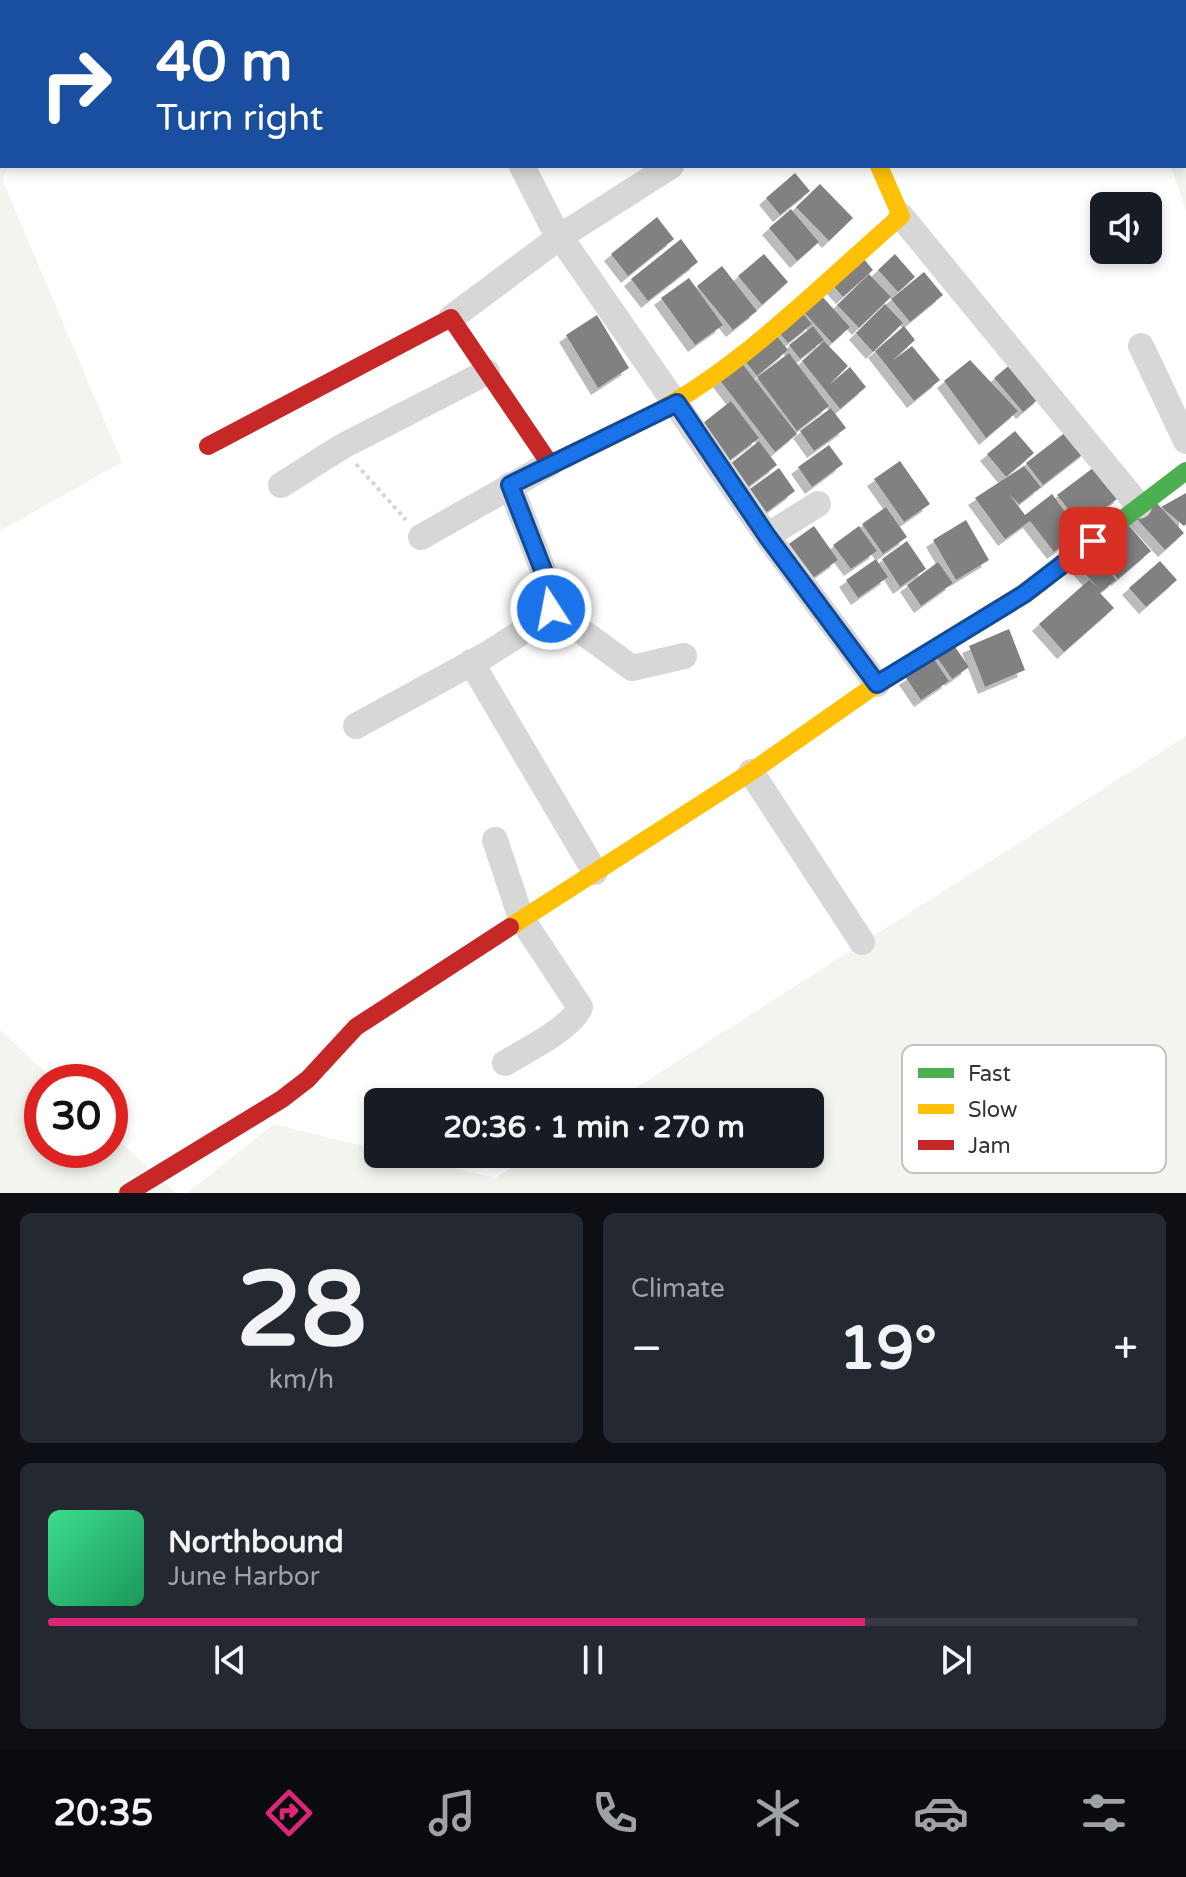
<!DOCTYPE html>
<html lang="en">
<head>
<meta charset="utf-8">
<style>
	:root { --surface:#171b24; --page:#242831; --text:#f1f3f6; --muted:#9ea1a6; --line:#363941; --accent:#db2777 }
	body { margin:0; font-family:"Varela Round",sans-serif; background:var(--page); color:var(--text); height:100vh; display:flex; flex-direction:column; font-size:30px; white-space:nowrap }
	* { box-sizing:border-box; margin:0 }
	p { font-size:26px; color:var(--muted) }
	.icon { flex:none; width:44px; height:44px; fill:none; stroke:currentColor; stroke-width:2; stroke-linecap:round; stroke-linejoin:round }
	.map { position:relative; height:1193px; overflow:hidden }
	.side { display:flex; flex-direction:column; gap:20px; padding:20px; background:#0d0f14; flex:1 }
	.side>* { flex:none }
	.top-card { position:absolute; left:0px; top:0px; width:1186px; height:168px; box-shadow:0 4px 12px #0003; background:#1a4fa0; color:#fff; overflow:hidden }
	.fabs { position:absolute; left:1090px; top:192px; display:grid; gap:16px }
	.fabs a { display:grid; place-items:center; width:72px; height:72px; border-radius:12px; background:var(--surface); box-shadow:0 4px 12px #0003; font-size:40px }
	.speed { position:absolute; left:24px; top:1064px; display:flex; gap:16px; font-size:40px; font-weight:700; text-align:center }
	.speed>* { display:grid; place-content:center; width:104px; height:104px; border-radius:50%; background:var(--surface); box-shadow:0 4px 12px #0003; line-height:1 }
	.speed .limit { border:12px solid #d22; background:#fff; color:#111 }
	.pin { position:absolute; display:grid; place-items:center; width:68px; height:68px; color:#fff; margin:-34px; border-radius:16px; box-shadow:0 4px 12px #0006 }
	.me { position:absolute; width:88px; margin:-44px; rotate:349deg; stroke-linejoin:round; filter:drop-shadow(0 0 6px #0008) }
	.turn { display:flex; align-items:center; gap:28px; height:168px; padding:0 24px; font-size:36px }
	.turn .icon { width:104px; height:104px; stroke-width:2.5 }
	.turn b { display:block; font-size:56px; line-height:68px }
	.big { font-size:60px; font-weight:800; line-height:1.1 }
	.side .tile { flex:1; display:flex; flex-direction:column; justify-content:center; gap:12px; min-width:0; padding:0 28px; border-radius:12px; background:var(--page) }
	.side .dial { align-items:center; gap:0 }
	.dial b { font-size:104px; line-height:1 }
	.song { display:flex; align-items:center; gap:24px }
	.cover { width:96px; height:96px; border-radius:12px; background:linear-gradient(135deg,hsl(150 70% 55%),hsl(150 70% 35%)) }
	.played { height:8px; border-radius:4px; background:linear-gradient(90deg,var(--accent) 75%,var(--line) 75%) }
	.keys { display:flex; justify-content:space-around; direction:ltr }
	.heat { display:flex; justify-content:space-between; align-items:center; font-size:44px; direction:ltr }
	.side .tiles { flex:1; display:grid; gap:20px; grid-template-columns:1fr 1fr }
	.tile:last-child { grid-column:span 2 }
	.trip { position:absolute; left:364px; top:1088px; width:460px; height:80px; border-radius:12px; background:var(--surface); box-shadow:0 4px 12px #0003; font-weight:800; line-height:80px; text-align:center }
	.menu { display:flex; height:128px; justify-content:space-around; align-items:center; background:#090b0e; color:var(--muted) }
	.menu .icon { width:56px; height:56px }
	.menu .selected { color:var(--accent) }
	.menu b { font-size:36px; color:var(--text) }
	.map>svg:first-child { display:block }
	.green { fill:#f1f5ed }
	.building { fill:#818181; filter:url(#shadow) }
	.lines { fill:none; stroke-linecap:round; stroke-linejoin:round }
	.path { stroke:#d6d6d6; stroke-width:4; stroke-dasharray:4 4; stroke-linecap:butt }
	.street { stroke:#d7d7d7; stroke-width:26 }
	.fast { stroke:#4caf50; stroke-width:18 }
	.slow { stroke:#ffc107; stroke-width:18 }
	.jam { stroke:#c62828; stroke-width:18 }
	.route-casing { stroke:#114b97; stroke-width:20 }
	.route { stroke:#1a73e8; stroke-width:14 }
	.key { fill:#fff; stroke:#c2c2c2; stroke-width:2 }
	.key-label { font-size:22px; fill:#333 }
</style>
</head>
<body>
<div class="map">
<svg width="1186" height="1193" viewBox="0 0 1186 1193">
	<defs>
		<filter id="shadow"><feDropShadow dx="-7" dy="7" stdDeviation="0" flood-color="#0004"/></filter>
	</defs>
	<rect width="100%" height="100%" fill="#fff"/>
	<path class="green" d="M0,0h89l-87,2v164h6l-6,13 120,283 -122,69z
		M927,0h259v211l-15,-45h13v-164z
		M1186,736v457h-999l87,-69 104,26v4h18l99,24 38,-24h277v-52h-196z
		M0,1030l56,52h-14v68h68v-18l66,61h-176z"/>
	<path class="building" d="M795,173l15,18 -30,24 -14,-17z
		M820,184l33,34 -24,23 -33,-34z
		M791,209l28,33 -22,19 -28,-33z
		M657,217l17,22 -46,37 -17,-22z
		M681,239l17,23 -50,39 -17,-22z
		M859,253l14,17 -30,27 -15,-17z
		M764,254l24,28 -26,23 -24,-29z
		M895,254l20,23 -17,15 -20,-22z
		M722,266l35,45 -24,19 -36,-44z
		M924,272l19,23 -33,27 -19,-23z
		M869,274l22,23 -32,31 -22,-23z
		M689,278l34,47 -28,20 -34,-47z
		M819,293l31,34 -18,16 -30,-33z
		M885,304l18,19 -30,29 -17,-19z
		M797,307l15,17 -24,19 -14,-16z
		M597,315l32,53 -31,20 -32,-53z
		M813,326l11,14 -24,19 -11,-14z
		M904,326l11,14 -23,21 20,-15 28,34 -26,21 -39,-50z
		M772,330l16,20 -31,26 -16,-20z
		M824,341l24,25 -19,19 21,-18 16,20 -26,22 -38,-48z
		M789,353l40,53 -32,25 -40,-54z
		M970,360l48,51 -32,27 -42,-57z
		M741,362l56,72 -22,18 -56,-73z
		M1012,363l29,34 -18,15 -29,-34z
		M731,401l28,37 -29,22 -27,-37z
		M831,408l15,20 -32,23 -14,-20z
		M1071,428l17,22 -45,35 -17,-22z
		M1015,431l19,22 -28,24 -19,-23z
		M759,441l18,24 -29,22 -18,-23z
		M829,445l14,19 -31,23 -14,-20z
		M900,461l30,43 -26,18 -30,-43z
		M1097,465l24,31 -40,30 -24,-31z
		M1024,466l17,21 -22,17 -10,-10 16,21 27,-21 28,38 -26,20 -24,-31 -25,18 -30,-41z
		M779,468l16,23 -35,26 -17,-23z
		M1186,493v31l-2,2 -23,-19z
		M1155,501l29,32 -19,17 -29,-32z
		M886,507l21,30 -24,17 -21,-30z
		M966,520l23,40 -33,20 -23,-40z
		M1125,521l26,30 -33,28 -26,-30z
		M814,526l24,34 -28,20 -24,-34z
		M859,526l18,25 -26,18 -18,-24z
		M907,541l19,28 -26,18 -18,-28z
		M1092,550l24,30 -16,13 14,15 -50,44 -25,-28 50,-44 8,7 -21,-24z
		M876,559l12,18 -30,21 -12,-18z
		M1160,561l17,19 -31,27 -17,-19z
		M938,562l15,21 -32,23 -14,-21z
		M1009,629l16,41 -40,17 -16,-41z
		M953,644l16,23 -17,12 -16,-23z
		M934,659l15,22 -28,19 -15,-22z"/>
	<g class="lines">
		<path class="path" d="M356,464l50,56"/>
		<path class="street" d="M475,0l1,2
			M889,2l2,-2
			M522,166l30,59 215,311 110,148
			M901,216l238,290
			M451,318l110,-82 110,-70
			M1141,346l45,95
			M281,485l62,-39 144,-74
			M767,536l51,-32
			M421,537l129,-73
			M551,609l81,59 52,-12
			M471,662l124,210
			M356,726l130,-71 58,-37 8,-12 -2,-18 -40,-103
			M751,772l111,170
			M495,840l26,78 59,89c-8,21 -55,44 -75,56"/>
		<path class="fast" d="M1035,586l151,-115"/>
		<path class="slow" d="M639,421c96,-46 181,-135 262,-205l-22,-50
			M510,927l241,-155 126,-88 158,-98"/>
		<path class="jam" d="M208,446l243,-128 99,146 89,-43
			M128,1193l154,-94 26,-20 48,-52 154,-100"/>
	</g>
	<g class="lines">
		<defs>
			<path id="route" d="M551,609l-1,-21 -40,-103 167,-82 90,133 110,148 147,-90 69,-53"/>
		</defs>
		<use href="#route" class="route-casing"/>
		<use href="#route" class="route"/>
	</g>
	<rect x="902" y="1045" width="264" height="128" rx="12" class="key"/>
	<rect x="918" y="1068" width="36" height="10" fill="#4caf50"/>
	<rect x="918" y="1104" width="36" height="10" fill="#ffc107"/>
	<rect x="918" y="1140" width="36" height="10" fill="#c62828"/>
	<g class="key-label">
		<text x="968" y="1081">Fast</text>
		<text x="968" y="1117">Slow</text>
		<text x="968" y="1153">Jam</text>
	</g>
</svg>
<div class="fabs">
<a><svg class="icon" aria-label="sound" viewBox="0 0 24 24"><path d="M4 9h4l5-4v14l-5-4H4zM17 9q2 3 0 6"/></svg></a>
</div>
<div class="speed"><div class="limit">30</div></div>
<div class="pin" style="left:1093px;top:541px;background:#d93025"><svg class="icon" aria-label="arrive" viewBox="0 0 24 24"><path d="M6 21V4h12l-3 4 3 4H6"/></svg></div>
<svg class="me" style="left:551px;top:609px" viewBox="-20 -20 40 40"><circle r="17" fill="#1a73e8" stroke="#fff" stroke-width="3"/><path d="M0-11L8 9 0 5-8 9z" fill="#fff"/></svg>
<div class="trip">20:36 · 1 min · 270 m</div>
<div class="top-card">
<div class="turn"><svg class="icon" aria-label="right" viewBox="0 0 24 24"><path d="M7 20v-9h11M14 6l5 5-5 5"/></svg><div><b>40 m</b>Turn right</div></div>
</div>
</div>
<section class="side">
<div class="tiles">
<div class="tile dial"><b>28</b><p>km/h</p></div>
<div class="tile"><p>Climate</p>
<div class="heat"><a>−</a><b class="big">19°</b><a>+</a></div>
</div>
<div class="tile">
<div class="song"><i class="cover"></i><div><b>Northbound</b><p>June Harbor</p></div></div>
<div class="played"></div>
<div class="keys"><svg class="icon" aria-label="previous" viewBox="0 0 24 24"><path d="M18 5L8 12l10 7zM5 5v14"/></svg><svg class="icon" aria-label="pause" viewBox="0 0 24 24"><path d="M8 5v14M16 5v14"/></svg><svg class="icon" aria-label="next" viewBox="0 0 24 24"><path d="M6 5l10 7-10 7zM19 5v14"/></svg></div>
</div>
</div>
</section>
<nav class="menu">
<b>20:35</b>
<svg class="icon selected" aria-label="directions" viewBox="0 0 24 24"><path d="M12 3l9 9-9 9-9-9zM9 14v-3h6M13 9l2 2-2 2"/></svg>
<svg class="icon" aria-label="music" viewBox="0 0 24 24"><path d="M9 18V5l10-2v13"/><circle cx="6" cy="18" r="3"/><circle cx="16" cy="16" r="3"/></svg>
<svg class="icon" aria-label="phone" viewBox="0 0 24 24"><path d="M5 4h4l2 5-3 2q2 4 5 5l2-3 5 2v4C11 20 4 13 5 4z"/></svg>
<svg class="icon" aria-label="climate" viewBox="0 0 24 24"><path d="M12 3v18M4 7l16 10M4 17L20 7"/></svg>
<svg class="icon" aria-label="car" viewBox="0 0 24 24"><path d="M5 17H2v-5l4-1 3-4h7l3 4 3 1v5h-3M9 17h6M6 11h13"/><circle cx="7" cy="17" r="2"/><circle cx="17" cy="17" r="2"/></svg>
<svg class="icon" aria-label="filters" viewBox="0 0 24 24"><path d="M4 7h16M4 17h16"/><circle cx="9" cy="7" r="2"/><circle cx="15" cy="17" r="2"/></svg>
</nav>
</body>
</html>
